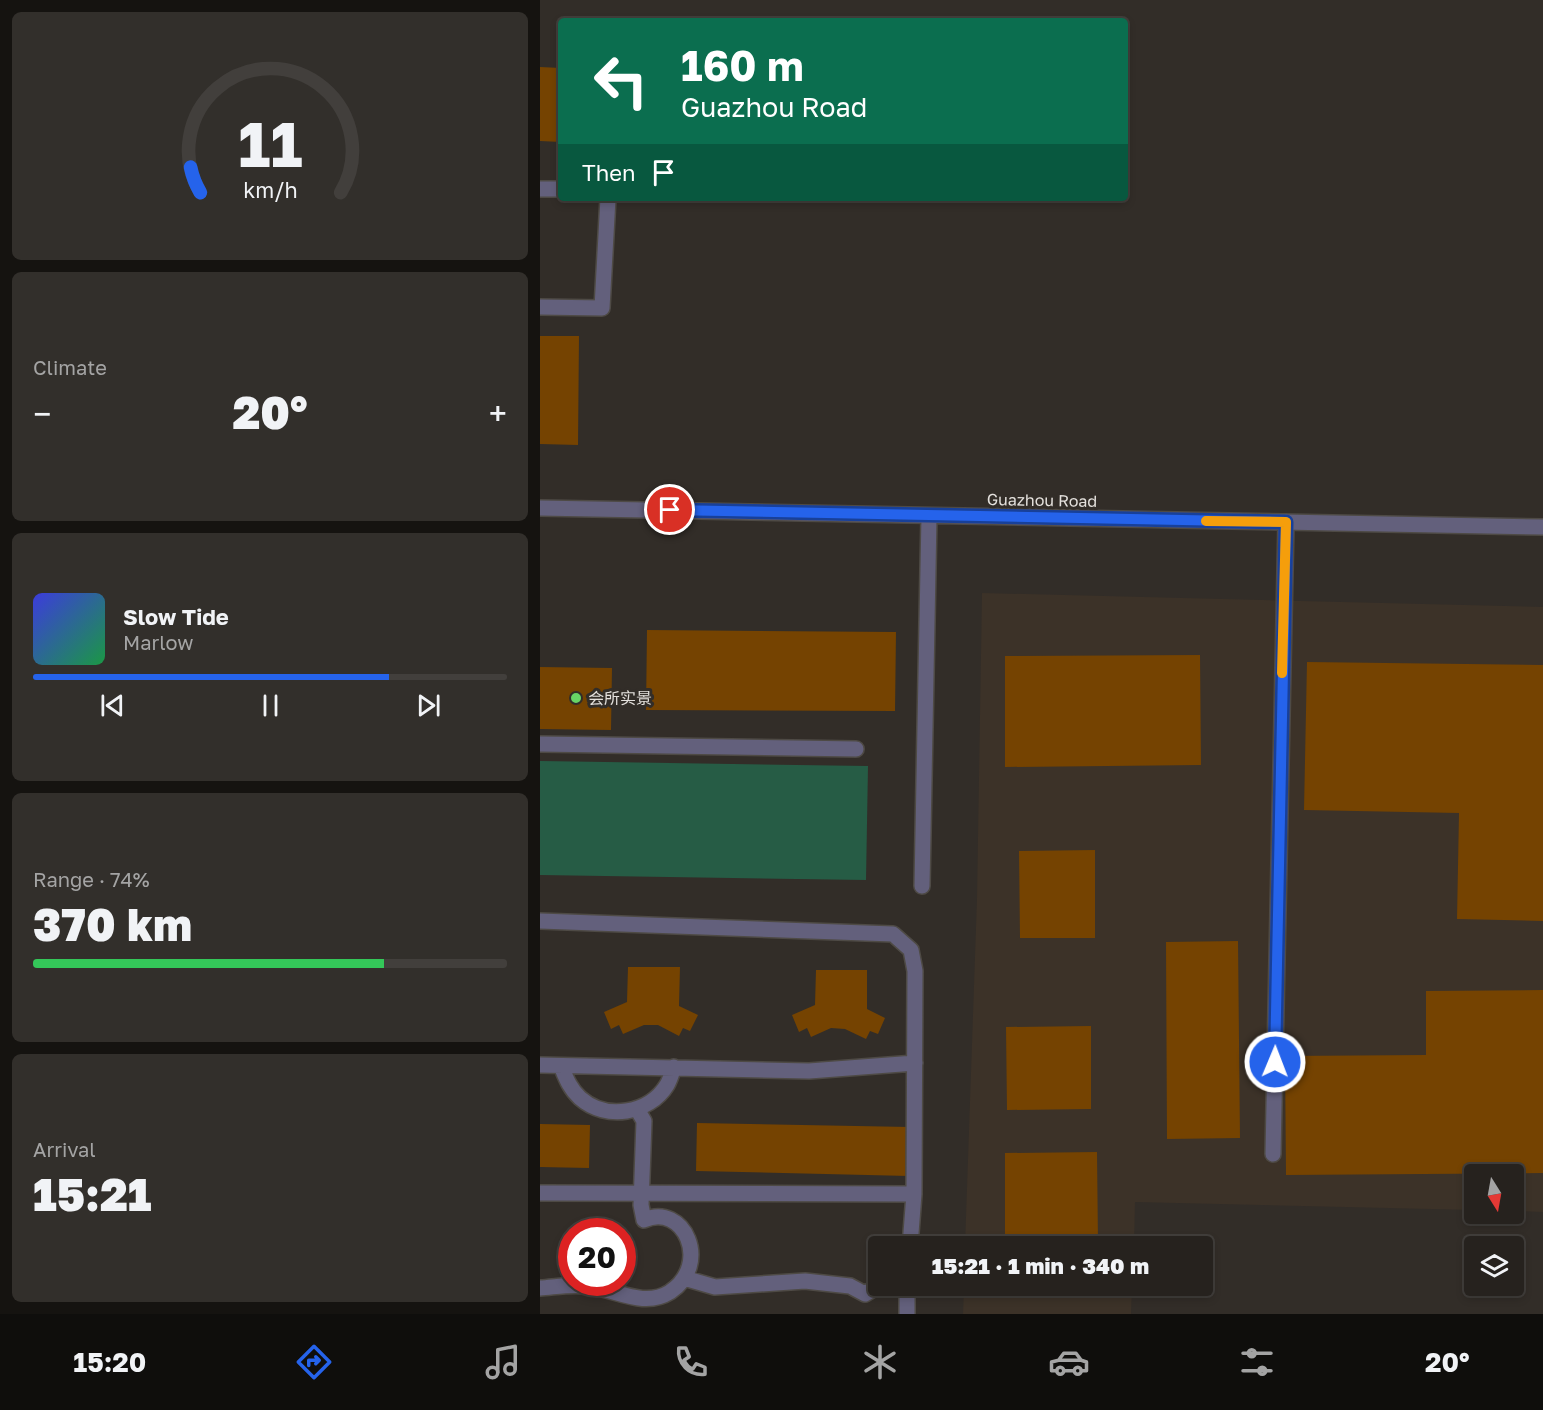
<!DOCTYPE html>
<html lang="en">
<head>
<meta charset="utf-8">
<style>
	:root { --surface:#26221e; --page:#322f2b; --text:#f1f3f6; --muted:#a4a4a4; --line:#423f3c; --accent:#2563eb }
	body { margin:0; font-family:"Golos Text","Noto Sans SC",sans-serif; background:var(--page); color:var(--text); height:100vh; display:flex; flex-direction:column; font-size:22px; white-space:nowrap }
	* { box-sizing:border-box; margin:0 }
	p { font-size:20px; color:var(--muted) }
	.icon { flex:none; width:33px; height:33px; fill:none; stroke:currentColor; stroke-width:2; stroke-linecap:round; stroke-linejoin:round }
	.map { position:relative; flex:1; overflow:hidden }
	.sheet { display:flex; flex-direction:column; gap:12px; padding:12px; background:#151310; width:540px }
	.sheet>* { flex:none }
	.hud { position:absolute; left:18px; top:18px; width:570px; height:183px; border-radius:6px; box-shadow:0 3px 9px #0003,0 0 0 2px var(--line); background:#0b6e4f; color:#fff; overflow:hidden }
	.needle { width:39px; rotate:169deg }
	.controls { position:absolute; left:924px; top:1164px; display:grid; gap:12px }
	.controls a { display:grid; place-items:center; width:60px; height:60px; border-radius:6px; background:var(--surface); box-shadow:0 3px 9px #0003,0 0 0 2px var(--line); font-size:30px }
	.speed { position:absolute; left:18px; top:1218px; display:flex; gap:12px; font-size:30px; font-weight:700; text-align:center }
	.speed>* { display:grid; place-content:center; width:78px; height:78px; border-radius:50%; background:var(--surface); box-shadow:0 3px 9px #0003,0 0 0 2px var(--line); line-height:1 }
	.speed .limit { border:9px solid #d22; background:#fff; color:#111 }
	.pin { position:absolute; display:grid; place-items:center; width:51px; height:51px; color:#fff; margin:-26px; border:3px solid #fff; border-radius:50%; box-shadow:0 2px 6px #0007 }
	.me { position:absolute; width:66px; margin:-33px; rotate:1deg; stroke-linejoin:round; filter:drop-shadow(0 0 4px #0008) }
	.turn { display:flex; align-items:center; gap:21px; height:126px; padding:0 24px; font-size:27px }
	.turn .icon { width:78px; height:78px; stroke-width:2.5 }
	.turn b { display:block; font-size:42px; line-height:51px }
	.then { display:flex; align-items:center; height:57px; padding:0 24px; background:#0003; gap:12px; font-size:22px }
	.big { font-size:45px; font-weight:800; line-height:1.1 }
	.sheet .card { flex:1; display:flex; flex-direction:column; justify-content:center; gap:9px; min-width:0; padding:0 21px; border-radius:9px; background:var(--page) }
	.sheet .dial { align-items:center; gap:0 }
	.dial svg { height:156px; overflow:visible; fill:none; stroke:var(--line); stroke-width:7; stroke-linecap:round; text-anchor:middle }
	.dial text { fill:var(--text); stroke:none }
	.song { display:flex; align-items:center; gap:18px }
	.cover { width:72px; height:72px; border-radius:9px; background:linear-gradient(135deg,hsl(240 70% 55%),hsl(140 70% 35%)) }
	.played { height:6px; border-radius:3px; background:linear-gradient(90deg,var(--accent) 75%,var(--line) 75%) }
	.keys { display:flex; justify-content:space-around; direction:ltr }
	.heat { display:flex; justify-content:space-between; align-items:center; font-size:33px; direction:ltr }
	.charge { height:9px; border-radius:4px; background:linear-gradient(90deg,#34c759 74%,var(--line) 0) }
	.trip { position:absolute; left:328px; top:1236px; width:345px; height:60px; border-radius:6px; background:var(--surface); box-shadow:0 3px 9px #0003,0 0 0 2px var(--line); font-weight:800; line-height:60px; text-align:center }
	.tabs { display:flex; height:96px; justify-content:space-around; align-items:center; background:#0f0e0c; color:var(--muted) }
	.tabs .icon { width:42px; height:42px }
	.tabs .current { color:var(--accent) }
	.tabs b { font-size:27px; color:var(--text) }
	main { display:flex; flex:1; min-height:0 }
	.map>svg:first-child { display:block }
	.built { fill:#3c3228 }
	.green { fill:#265c45 }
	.building { fill:#754301 }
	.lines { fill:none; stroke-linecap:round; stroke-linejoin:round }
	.minor-casing { stroke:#4e4a45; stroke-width:18 }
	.minor { stroke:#63607c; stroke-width:15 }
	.route-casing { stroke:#184099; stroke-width:15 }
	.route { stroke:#2563eb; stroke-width:10 }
	.slow { stroke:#f59e0b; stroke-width:10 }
	.poi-dot { fill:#68d465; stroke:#322d28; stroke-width:2 }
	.labels { text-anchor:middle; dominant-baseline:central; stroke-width:6; stroke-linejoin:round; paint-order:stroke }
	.street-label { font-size:16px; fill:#e4e1dd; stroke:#322d28 }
	.poi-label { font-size:16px; fill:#e4e1dd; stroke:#322d28; text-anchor:start }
</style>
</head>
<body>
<main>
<section class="sheet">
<div class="card dial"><svg viewBox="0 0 100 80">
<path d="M14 69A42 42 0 1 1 86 69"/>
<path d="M14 69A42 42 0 0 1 9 56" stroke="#2563eb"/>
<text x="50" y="56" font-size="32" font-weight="700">11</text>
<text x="50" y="72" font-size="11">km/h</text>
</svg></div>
<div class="card"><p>Climate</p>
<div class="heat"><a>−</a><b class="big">20°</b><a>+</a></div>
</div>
<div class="card">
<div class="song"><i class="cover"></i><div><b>Slow Tide</b><p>Marlow</p></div></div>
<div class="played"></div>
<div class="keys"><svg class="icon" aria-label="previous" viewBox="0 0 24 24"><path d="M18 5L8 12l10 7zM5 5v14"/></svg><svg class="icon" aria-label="pause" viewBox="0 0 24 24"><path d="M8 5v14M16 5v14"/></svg><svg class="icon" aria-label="next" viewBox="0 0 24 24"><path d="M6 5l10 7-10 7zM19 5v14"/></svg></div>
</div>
<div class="card"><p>Range · 74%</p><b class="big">370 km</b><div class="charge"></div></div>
<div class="card"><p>Arrival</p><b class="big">15:21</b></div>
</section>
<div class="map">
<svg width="1003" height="1314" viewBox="0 0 1003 1314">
	<rect width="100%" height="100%" fill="#322d28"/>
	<path class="built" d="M442,593l561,14v605l-29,-1v-37h-40v36l-339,-8 -1,44h-169l12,-347z
		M424,1286h168l-1,28h-168z"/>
	<path class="green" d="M0,761l328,5 -2,114 -326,-5z"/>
	<path class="building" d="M0,67l21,1v74l-21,-1z
		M0,336h39l-1,109 -38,-1z
		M107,630l249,2 -1,79 -249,-1z
		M660,655l1,110 -196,2v-111z
		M767,662l236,3v256l-86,-2 2,-106 -155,-3z
		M0,667l72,1 -1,62 -71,-1z
		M555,850v88h-75l-1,-87z
		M698,941l2,197 -73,1 -1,-197z
		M88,967h52l-1,39 19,9 -8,16 -7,-3 -4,8 -21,-11h-14l-21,9 -4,-9 -8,4 -7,-17 23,-10z
		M276,970h51v39l18,9 -7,16 -8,-3 -4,8 -21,-10 -14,-1 -20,9 -4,-9 -8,4 -7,-17 23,-10z
		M1003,990v183l-257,2 -1,-119 141,-1v-64z
		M551,1026v83l-84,1 -1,-83z
		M157,1123l213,4 -1,49 -213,-5z
		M0,1124l50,1 -1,43 -49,-1z
		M557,1152l1,91 -93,1v-91z"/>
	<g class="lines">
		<defs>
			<path id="minor" d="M0,189h21
				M0,307l62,1 6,-110
				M0,508l1003,19
				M0,744l316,5
				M382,886l7,-370
				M0,921l353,13 18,16 4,21 -1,223 -4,52
				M0,1065l269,6 106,-8
				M21,1066c5,12 9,23 19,32 26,23 69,16 87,-13 3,-5 5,-12 7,-18
				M733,1154l13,-632
				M0,1193l374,1
				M144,1278l31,9 90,-6 45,5 15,8 13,-8h17
				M0,1288c15,-1 31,-4 46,-2 28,2 57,23 84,6 42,-28 14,-90 -26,-72l-3,-15 3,-84 -7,-12
				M367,1314v-28"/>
		</defs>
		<use href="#minor" class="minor-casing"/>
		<use href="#minor" class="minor"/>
	</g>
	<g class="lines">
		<defs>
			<path id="route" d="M130,510l616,12 -11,540"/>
		</defs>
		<use href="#route" class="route-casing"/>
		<use href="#route" class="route"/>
		<path class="slow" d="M666,521l80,1 -4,151"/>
	</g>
	<circle class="poi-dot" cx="36" cy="698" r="6"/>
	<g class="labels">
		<g class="street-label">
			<text transform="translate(502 500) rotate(1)">Guazhou Road</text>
		</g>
		<g class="poi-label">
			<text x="48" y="698">会所实景</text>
		</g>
	</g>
</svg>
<div class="controls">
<a><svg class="needle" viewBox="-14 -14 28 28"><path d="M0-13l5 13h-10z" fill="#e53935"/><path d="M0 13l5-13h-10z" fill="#a4a4a4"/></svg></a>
<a><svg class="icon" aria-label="layers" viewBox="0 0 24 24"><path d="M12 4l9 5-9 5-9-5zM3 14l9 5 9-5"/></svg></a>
</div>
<div class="speed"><div class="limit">20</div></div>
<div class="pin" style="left:130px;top:510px;background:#d93025"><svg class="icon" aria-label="arrive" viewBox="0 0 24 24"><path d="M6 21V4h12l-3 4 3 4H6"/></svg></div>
<svg class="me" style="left:735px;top:1062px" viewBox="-20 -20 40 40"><circle r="17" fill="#2563eb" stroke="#fff" stroke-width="3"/><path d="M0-11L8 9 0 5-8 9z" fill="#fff"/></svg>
<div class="trip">15:21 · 1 min · 340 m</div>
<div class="hud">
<div class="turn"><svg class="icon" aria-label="left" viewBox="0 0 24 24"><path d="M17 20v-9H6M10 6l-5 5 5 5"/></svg><div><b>160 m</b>Guazhou Road</div></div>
<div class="then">Then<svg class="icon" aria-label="arrive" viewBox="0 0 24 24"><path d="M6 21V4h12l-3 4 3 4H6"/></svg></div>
</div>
</div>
</main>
<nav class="tabs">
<b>15:20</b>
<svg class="icon current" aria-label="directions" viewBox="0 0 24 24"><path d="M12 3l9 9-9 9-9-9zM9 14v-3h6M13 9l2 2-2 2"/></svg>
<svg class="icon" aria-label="music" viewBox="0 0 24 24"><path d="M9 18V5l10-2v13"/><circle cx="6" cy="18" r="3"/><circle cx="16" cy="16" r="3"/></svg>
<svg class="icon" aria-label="phone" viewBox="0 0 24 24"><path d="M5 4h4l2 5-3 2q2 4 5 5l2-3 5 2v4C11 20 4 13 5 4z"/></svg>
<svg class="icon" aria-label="climate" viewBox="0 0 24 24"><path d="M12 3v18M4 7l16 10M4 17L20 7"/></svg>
<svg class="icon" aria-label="car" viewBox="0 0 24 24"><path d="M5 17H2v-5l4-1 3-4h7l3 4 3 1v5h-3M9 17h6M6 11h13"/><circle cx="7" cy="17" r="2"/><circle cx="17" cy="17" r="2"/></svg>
<svg class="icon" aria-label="filters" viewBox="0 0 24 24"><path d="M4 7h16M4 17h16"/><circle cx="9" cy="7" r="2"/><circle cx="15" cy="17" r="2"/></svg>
<b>20°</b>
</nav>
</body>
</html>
